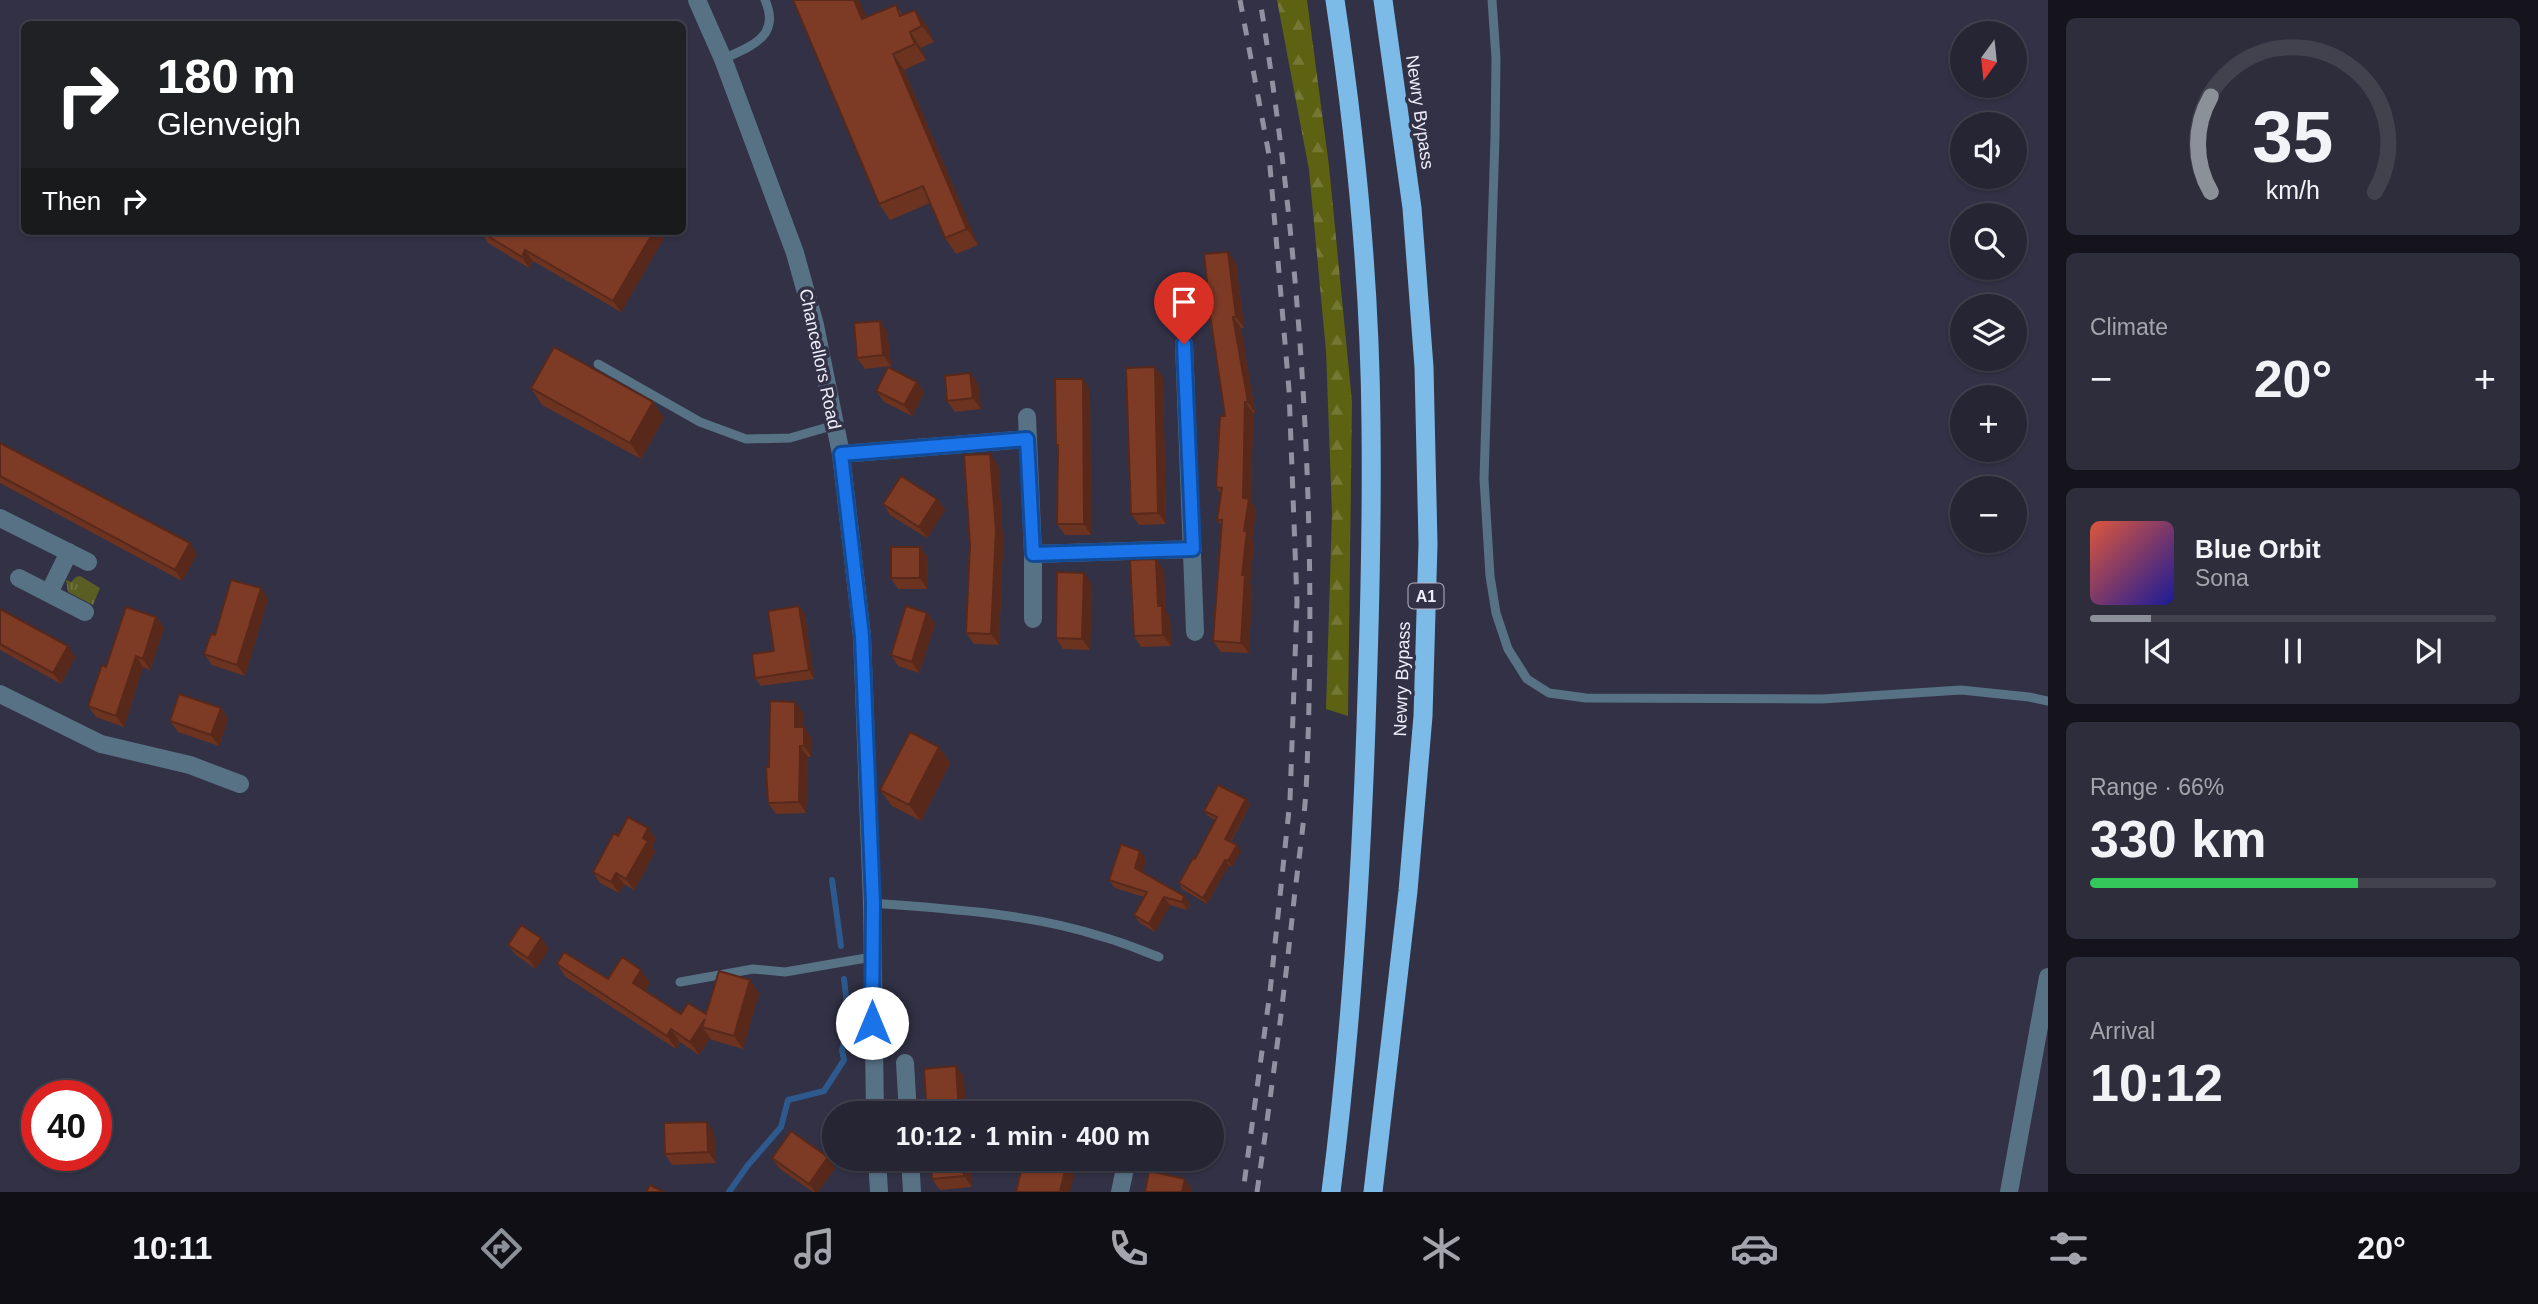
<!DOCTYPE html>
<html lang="en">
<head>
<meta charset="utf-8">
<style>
	:root { --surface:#262534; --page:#2e2d3c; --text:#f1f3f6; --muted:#a4a5ac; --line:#42424f; --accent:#8c9099 }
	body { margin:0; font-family:Arial,sans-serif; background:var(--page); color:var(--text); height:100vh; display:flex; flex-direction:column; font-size:26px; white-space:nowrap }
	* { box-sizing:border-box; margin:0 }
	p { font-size:23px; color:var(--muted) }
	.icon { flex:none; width:38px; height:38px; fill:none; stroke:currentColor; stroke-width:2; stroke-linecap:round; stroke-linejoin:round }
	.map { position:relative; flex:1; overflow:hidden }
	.side { display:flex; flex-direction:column; gap:18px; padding:18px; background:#15141d; width:490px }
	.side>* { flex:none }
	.hud { position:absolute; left:21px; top:21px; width:665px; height:214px; border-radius:10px; box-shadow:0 2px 5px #0004,0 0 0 2px var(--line); background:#202124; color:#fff; overflow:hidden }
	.needle { width:46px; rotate:195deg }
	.fabs { position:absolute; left:1950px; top:21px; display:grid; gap:14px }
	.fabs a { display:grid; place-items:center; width:77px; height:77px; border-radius:50%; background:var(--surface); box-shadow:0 2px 5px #0004,0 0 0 2px var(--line); font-size:35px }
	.speed { position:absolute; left:21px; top:1080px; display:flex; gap:14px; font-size:35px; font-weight:700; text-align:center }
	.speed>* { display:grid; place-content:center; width:91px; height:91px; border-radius:50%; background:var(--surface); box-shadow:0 2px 5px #0004,0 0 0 2px var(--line); line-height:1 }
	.speed .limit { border:10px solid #d22; background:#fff; color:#111 }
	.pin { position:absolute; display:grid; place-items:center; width:60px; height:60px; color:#fff; margin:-72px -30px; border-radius:50% 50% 50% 0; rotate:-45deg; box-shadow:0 0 7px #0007 }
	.pin .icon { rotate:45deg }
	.me { position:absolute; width:77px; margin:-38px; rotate:0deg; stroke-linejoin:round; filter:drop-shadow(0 0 5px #0008) }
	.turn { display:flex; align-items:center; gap:24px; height:147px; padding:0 21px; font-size:32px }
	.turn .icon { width:91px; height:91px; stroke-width:2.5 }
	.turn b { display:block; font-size:49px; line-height:60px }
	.then { display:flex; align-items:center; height:66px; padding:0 21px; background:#0003; gap:14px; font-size:26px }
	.big { font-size:52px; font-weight:700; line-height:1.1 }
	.side .card { flex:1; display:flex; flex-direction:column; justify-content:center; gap:10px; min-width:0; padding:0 24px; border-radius:10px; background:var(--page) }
	.side .dial { align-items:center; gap:0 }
	.dial svg { height:182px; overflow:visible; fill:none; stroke:var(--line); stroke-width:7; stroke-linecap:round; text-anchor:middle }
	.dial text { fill:var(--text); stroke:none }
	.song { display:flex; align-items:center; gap:21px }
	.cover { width:84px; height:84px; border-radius:10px; background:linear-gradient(135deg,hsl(10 70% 55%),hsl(240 70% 35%)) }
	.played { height:7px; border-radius:4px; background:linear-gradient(90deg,var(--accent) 15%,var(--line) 15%) }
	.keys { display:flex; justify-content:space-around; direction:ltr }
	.heat { display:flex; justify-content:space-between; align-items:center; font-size:38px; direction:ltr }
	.charge { height:10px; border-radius:5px; background:linear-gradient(90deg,#34c759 66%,var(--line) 0) }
	.trip { position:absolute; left:822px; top:1101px; width:402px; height:70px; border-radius:35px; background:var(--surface); box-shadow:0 2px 5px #0004,0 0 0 2px var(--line); font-weight:700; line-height:70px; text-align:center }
	.tabs { display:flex; height:112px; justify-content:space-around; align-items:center; background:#0f0f15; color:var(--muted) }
	.tabs .icon { width:49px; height:49px }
	.tabs .selected { color:var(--accent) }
	.tabs b { font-size:32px; color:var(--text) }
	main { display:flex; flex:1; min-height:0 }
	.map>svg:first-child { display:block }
	.grass { fill:url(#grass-tufts) }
	.forest { fill:url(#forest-firs) }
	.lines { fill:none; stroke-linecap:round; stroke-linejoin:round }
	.stream { stroke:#2d598d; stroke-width:6 }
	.service { stroke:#577185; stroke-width:9 }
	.minor { stroke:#577185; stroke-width:18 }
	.tertiary { stroke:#577185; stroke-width:18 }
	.trunk { stroke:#7cbae7; stroke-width:19 }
	.rail { stroke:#9291a2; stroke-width:5; stroke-dasharray:12 12; stroke-linecap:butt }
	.wall { fill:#6c3321 }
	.shaded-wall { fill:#58291b }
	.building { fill:#7d3b26; stroke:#58291b; stroke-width:2 }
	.route-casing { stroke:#114b97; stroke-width:18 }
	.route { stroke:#1a73e8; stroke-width:12 }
	.labels { text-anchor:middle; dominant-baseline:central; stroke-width:7; stroke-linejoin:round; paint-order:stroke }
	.shield { fill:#323145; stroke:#b6b5c4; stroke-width:2 }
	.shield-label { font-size:16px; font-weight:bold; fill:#eeeefb }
	.street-label { font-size:18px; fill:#eeeefb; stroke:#323145 }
</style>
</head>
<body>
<main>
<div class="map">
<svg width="2048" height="1192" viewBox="0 0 2048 1192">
	<defs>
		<pattern id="grass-tufts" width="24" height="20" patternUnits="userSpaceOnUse" patternTransform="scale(1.75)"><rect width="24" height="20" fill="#5a5e24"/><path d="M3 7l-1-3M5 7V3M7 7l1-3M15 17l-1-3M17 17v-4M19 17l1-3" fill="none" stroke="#727545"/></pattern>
		<pattern id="forest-firs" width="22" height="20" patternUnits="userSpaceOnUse" patternTransform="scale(1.75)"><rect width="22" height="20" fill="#5d6112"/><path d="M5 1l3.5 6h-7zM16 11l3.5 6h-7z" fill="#757835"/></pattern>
	</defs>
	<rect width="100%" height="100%" fill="#323145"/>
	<path class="grass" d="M80,576l20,12 -7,17 -25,-13 -2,-12 5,2 5,-5z"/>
	<path class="forest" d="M1277,0h30l22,166 23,236 -4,314 -22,-7 6,-196 -6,-162 -17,-181z"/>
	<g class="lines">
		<path class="stream" d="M832,880l9,66
			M729,1192l19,-27 33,-38 7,-27 36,-9 20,-31 -2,-10 7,-27 -5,-44"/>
		<path class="service" d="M1492,0l4,58 -1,80 -11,341 6,97 6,37 12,36 19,30 22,14 37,5 236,1 139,-9 68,7 19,4
			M723,59c29,-13 58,-23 42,-59
			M598,364l102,58 46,17 44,-1 45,-13
			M872,903c77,6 157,10 231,34 19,5 37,13 56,20
			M680,982l73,-13 32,3 87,-15"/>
		<path class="minor" d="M1184,344l11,288
			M1027,417l6,137v65
			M841,454l186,-15
			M0,518l88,44
			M1033,554l160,-5
			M19,578l66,34
			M49,593l20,-41
			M0,694l101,50 89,21 50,19
			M905,1063l3,50
			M910,1158l2,34
			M1120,1192l7,-33
			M2009,1192l39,-215"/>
		<path class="tertiary" d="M697,0l26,59 72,194 20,72 26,129 21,182 10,267 3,210
			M877,1158l2,34"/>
		<path class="trunk" d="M1331,1192c21,-165 31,-331 36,-497 3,-90 5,-180 4,-270 -1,-142 -15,-285 -36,-425
			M1373,1192l35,-301 15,-175 5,-172 -4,-177 -12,-159 -29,-208"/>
		<path class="rail" d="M1240,0l29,155 20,235 8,212 -7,198 -20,192 -27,200
			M1257,1192c14,-97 27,-195 37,-292 5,-44 12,-88 13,-132 10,-256 -6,-515 -47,-768"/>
	</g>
	<path class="wall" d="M793,0h66l7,17 30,-12 7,10 24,11 7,16 -13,6 5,12 -22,10 74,175 -22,9 -11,-16 -15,-35 -40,17 -11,-16z
		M668,231l-47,81 -88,-51 -4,7 -41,-25 -7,-11z
		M1236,263l8,65h-3l14,85h-2l-2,89 5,8 -4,29 2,3 -4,41 2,3 -3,67 -28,-1 -8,-11 9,-115 -5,-6 4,-26 -5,-7 9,-71z
		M880,321l7,11 4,34 -26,3 -8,-11z
		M1155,367l8,11 3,146 -27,1 -8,-11z
		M917,382l7,11 -12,23 -28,-14 -8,-11z
		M978,384l3,25 -26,3 -8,-11z
		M531,388l122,14 11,16 -23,41 -99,-54z
		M1090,390l1,145h-26l-8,-11 1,-75 -2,-4z
		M0,443l197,111 -15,27 -182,-98z
		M998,465l5,76 -4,104 -25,-1 -8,-11z
		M937,499l8,11 -18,28 -37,-23 -7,-11z
		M920,547l8,11 -1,31h-29l-7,-11z
		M1164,570l1,40 5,7 1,29 -30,1 -7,-11z
		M1092,584l-2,66 -27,-1 -7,-11z
		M268,599l-23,77 -33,-11 -8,-11 11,-19z
		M799,606l6,9 9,64 -53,7 -6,-8 19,-27z
		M0,609l75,48 -14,27 -61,-34z
		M927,613l8,11 -16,49 -21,-7 -7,-11z
		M156,617l8,11 -14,42 -7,-3 -19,60 -28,-10 -8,-11 18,-39z
		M221,708l7,11 -9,27 -41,-14 -8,-11z
		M803,713v14l8,11v19h-3l-2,56 -30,1 -8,-11 1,-36z
		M939,747l11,16 -29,58 -29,-15 -12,-16z
		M1246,799l4,6 -19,37 6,3 4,6 -9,16 -3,-2 -22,39 -25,-15 -3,-6 16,-24 20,-39 -7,-4 -4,-5z
		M648,828l8,11 -4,7 3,6 -21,38 -10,-6 -5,9 -19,-10 -7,-11 25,-36z
		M1140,851l6,8 -4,13 42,24 6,8 -3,6 -17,-5 -15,27 -15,-9 -6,-8 10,-18 -29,-9 -6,-8z
		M508,945l41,4 -13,20 -20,-14z
		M557,964l51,15 42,4 -5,8 36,23h25l53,-21 -16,56 -31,-9 -2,-2 -11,17 -19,-13 -4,7 -110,-72z
		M714,1133l2,30 -44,2 -7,-11z
		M772,1158l63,10 -17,24h-5l-33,-23z
		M969,1158l3,29 -32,3 -8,-11z"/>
	<path class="shaded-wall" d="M854,0h5l15,35 -12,-16z
		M915,10l12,16 7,16 -12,-16z
		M910,32l11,16 5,12 -11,-16z
		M893,54l11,16 74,175 -11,-16z
		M654,231h14l-47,81 -8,-11z
		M525,250l8,11 -4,7 -7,-11z
		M1228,252l8,11 8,65 -8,-11z
		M1233,317l8,11 14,85 -7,-11z
		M880,321l7,11 4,34 -8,-11z
		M1155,367l8,11 3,146 -8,-11z
		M970,373l8,11 3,25 -8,-11z
		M1083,379l7,11 1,145 -7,-11z
		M917,382l7,11 -12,23 -8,-11z
		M653,402l11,16 -23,41 -11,-16z
		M1245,402l8,11 -2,89 5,8 -4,29 2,3 -4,41 2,3 -3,67 -8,-10 1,-68 2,-44 -1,-33z
		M990,454l8,11 5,76 -4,104 -8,-11z
		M937,499l8,11 -18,28 -8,-11z
		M190,543l7,11 -15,27 -7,-11z
		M920,547l8,11 -1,31 -7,-11z
		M1156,559l8,11 1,40 5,7 1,29 -8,-11 -5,-29z
		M1084,573l8,11 -2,66 -8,-11z
		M261,588l7,11 -23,77 -8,-11z
		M799,606l6,9 9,64 -5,-9z
		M927,613l8,11 -16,49 -7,-11z
		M156,617l8,11 -14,42 -7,-11z
		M68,646l7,11 -14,27 -8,-11z
		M136,656l7,11 -19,60 -8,-11z
		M795,702l8,11v25l-8,-11z
		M221,708l7,11 -9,27 -8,-11z
		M804,727l7,11v19l-7,-11z
		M800,746l8,11 -2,56 -7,-11z
		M939,747l11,16 -29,58 -12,-16z
		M1246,799l4,6 -21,39 -4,-5z
		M648,828l8,11 -4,7 3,6 -21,38 -8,-11 17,-41z
		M1237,845l4,6 -9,16 -4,-6z
		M1140,851l6,8 -5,17 -6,-8z
		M1225,860l4,5 -22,39 -4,-6z
		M616,873l8,11 -5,9 -8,-11z
		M1184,896l6,8 -3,6 -5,-8z
		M1164,897l6,8 -15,27 -6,-8z
		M541,938l8,11 -13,20 -8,-11z
		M641,970l9,13 -8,13 -9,-13z
		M750,980l9,13 -16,56 -9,-13z
		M705,1019l-3,8 8,11 -11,17 -9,-13z
		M671,1029l9,13 -4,7 -9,-13z
		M956,1066l8,11 2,36h-7z
		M707,1122l7,11 2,30 -8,-11z
		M828,1157l7,11 -17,24h-3l-6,-8z
		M963,1158h6l3,29 -8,-11z
		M1068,1158h10l-8,34h-10z
		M1185,1179l7,11v2h-10z"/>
	<path class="building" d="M793,0h61l8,19 34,-14 4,11 15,-6 7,16 -12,6 5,12 -22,10 74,175 -22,9 -22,-52 -44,18z
		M482,231h172l-41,70 -88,-51 -3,7 -41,-25z
		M1228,252l8,65h-3l15,85h-3l-2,96 6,1 -5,32h3l-5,44h3l-4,68 -28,-2 9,-121h-5l5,-32 -6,-1 4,-71h5l-20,-135h2l-3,-27z
		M880,321l3,34 -26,3 -3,-35z
		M554,347l99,55 -23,41 -99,-55z
		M888,367l29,15 -13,23 -28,-14z
		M1155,367l3,146 -27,1 -5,-146z
		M970,373l3,25 -26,3 -2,-25z
		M1055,379h28l1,145h-27l1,-79h-2z
		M0,443l190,100 -15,27 -175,-94z
		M990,454l6,76 -5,104 -25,-1 4,-88 -6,-90z
		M901,476l36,23 -18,28 -36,-23z
		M891,547h29v31h-29z
		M1156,559l2,47h4l1,29 -29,1 -4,-76z
		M1057,572l27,1 -2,66 -26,-1z
		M231,580l30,8 -24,77 -33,-11 7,-20 4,1z
		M799,606l10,64 -54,8 -3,-24 22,-3 -6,-40z
		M906,606l21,7 -15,49 -21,-7z
		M126,607l30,10 -13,42 -7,-3 -20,60 -28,-10 14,-41 4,2z
		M0,609l68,37 -15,27 -53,-29z
		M179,694l42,14 -10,27 -41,-14z
		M770,701l25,1v25h9v19h-4l-1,56 -31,1 -2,-36h3z
		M910,732l29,15 -30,58 -29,-15z
		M1218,785l28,14 -21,40 12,6 -9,16 -3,-1 -22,38 -24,-15 14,-25 2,1 22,-42 -13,-6z
		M628,817l20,11 -5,10 5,3 -22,38 -10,-6 -5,9 -18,-10 21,-39 4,3z
		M1121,844l19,7 -5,17 49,28 -2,6 -18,-5 -15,27 -15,-9 13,-23 -38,-12z
		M521,925l20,13 -13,20 -20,-13z
		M564,952l44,27 14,-22 19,13 -8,13 48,31 7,-11 18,11 13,-43 31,9 -16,56 -32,-9 3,-8 -15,23 -19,-13 -4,7 -110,-72z
		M956,1066l3,47h-32l-3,-44z
		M707,1122l1,30 -43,2 -1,-31z
		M791,1131l37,26 -19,27 -37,-26z
		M931,1158h32l1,18 -32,3z
		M1024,1158h44l-8,34h-44z
		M1149,1171l36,8 -3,13h-37z
		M650,1185l14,7h-18z"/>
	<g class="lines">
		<defs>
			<path id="route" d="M872,1023l1,-120 -11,-267 -21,-182 186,-15 6,115 160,-5 -9,-205"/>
		</defs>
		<use href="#route" class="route-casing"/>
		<use href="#route" class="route"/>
	</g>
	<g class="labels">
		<rect class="shield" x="1408.5" y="583.5" width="35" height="25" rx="5"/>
		<g class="shield-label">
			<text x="1426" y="596">A1</text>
		</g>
		<g class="street-label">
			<text transform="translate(1420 112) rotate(82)">Newry Bypass</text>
			<text transform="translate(820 359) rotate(78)">Chancellors Road</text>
			<text transform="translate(1402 679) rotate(-88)">Newry Bypass</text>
		</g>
	</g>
</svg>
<div class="fabs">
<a><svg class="needle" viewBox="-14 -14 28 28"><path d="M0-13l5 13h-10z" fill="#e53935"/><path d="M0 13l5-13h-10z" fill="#a4a5ac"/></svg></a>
<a><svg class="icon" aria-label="sound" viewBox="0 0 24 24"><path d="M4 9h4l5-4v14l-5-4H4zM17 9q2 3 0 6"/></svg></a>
<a><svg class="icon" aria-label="search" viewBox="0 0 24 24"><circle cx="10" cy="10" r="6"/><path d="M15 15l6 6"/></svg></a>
<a><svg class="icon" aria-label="layers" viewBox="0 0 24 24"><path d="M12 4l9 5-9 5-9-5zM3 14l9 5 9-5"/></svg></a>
<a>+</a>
<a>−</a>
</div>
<div class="speed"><div class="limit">40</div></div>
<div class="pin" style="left:1184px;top:344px;background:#d93025"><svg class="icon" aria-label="arrive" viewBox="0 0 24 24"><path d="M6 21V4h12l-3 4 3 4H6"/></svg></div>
<svg class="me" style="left:872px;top:1023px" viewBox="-20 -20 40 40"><circle r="19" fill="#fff"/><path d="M0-13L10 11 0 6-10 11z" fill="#1a73e8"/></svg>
<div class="trip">10:12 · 1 min · 400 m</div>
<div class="hud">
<div class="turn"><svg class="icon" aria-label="right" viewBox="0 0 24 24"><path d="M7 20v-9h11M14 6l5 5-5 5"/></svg><div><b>180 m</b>Glenveigh</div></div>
<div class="then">Then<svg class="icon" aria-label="right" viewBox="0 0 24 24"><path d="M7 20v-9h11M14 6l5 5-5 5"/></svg></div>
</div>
</div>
<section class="side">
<div class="card dial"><svg viewBox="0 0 100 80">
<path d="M14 69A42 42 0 1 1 86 69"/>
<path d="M14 69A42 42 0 0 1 14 27" stroke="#8c9099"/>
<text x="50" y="56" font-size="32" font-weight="700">35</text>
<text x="50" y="72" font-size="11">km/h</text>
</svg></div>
<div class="card"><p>Climate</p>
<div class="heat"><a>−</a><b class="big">20°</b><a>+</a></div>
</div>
<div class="card">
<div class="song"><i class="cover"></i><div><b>Blue Orbit</b><p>Sona</p></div></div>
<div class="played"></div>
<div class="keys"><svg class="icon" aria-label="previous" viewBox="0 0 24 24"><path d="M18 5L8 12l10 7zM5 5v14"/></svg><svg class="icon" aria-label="pause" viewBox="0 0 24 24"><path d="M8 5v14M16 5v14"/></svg><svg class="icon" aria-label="next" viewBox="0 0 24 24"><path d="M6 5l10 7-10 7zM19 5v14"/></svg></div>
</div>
<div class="card"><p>Range · 66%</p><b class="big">330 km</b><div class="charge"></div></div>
<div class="card"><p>Arrival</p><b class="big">10:12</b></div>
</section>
</main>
<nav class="tabs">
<b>10:11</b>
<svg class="icon selected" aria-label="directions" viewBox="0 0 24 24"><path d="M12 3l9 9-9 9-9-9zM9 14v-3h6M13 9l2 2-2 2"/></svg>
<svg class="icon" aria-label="music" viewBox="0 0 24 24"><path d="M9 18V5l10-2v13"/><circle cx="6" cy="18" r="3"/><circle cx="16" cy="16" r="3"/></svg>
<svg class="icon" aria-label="phone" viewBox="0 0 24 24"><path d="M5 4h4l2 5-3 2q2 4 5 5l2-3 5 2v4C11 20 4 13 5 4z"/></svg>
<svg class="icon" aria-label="climate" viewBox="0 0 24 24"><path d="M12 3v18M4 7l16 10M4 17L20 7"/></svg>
<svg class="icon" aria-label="car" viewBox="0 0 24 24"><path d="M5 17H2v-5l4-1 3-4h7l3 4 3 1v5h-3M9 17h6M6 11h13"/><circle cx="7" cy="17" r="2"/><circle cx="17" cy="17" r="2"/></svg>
<svg class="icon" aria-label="filters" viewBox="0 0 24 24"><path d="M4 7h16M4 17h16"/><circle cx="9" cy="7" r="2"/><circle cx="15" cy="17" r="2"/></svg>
<b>20°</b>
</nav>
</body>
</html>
